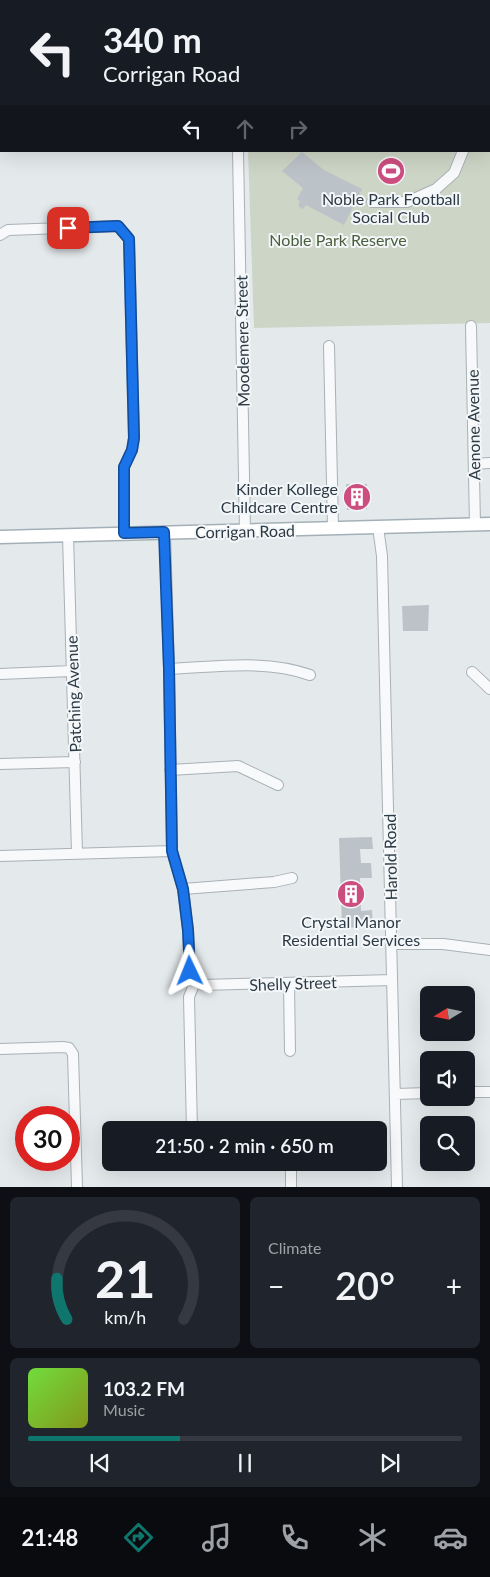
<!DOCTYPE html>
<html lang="en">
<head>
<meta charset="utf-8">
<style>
	:root { --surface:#171b24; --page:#20242c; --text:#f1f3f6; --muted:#9ea1a6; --line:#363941; --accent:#0f766e }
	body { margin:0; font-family:Lato,sans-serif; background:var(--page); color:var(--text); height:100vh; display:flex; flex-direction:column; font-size:19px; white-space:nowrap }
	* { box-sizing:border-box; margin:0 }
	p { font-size:16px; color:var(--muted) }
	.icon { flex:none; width:28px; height:28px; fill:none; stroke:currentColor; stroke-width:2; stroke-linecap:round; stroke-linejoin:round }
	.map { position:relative; height:1187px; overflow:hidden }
	.side { display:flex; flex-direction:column; gap:10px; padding:10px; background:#0d0f14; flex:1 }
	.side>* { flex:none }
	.top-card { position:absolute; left:0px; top:0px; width:490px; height:152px; box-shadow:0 5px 20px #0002; background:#171b24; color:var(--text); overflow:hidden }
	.needle { width:32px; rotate:260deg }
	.controls { position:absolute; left:420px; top:986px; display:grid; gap:10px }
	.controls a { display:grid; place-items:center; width:55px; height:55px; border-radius:8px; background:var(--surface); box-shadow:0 5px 20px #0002; font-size:25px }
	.speed { position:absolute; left:15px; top:1106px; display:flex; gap:10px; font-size:25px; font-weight:700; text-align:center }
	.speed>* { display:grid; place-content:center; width:65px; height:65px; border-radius:50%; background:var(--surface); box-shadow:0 5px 20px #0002; line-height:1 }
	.speed .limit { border:8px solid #d22; background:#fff; color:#111 }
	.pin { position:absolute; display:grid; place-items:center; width:42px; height:42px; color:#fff; margin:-21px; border-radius:10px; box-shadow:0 2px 8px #0006 }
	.me { position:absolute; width:55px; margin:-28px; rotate:358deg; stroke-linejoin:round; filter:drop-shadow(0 0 4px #0008) }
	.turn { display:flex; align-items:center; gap:18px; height:105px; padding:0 20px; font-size:22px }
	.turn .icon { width:65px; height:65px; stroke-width:2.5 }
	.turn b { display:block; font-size:35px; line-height:42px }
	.lanes { display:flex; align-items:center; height:48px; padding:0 20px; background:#0003; justify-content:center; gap:25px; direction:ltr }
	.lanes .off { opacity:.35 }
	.big { font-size:38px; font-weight:600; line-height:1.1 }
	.side .card { flex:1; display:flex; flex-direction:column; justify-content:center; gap:8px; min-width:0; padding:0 18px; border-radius:8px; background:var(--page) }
	.side .dial { align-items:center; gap:0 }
	.dial svg { height:130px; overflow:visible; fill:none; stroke:var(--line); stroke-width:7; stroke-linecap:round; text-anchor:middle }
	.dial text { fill:var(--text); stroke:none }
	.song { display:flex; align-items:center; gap:15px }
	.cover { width:60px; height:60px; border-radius:8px; background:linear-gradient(135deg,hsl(100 70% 55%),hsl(70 70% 35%)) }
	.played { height:5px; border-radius:2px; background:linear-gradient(90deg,var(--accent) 35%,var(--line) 35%) }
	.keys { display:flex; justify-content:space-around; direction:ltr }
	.heat { display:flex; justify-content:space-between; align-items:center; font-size:28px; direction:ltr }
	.side .tiles { flex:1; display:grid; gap:10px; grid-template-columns:1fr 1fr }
	.card:last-child { grid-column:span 2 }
	.trip { position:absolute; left:102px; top:1121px; width:285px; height:50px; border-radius:8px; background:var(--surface); box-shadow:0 5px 20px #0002; font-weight:600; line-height:50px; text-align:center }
	.menu { display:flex; height:80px; justify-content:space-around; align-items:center; background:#090b0e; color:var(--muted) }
	.menu .icon { width:35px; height:35px }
	.menu .on { color:var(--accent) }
	.menu b { font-size:22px; color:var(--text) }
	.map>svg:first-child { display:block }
	.green { fill:#cdd5c6 }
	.building { fill:#bbc3c9 }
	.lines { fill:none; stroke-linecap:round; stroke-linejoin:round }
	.minor-casing { stroke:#a9b1b6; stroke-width:12 }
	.major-casing { stroke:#a4b0b7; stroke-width:15 }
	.minor { stroke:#f7f9fa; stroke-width:10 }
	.major { stroke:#fff; stroke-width:12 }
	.route-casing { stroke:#114b97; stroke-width:12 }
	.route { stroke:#1a73e8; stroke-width:9 }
	.labels { text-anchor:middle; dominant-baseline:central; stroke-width:4; stroke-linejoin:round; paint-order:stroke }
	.poi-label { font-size:16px; fill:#2c3a44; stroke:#f4f7f9 }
	.park-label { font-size:16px; fill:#4a5f3a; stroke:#f4f7f9 }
	.street-label { font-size:16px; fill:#2c3a44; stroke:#f4f7f9 }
</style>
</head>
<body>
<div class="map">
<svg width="490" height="1187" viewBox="0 0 490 1187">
	<rect width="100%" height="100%" fill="#e4e9ec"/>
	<path class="green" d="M243,0h247v323l-236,5 -6,-177h241v-150z"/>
	<path class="building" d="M302,152l22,18 38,19 -18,36 -38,-20 -3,4 -5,-3 2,-5 -3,-2 6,-11 -21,-17z
		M346,484h21v25l-20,1z
		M429,605l-1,26h-25l-1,-25z
		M372,837l1,12h-13l1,14h10l1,15h-12l1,33 11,-1 1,17 -31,1 -3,-90z"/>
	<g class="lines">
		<defs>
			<path id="minor" d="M118,0v1
				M234,0v1
				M463,1l1,-1
				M0,113h1
				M238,151l7,380
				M372,202h35l29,-13 18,-16 9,-22
				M0,235l8,-5 110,-4 11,13 5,199 -2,12 -8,17v66
				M471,326l4,199
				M329,346l4,182
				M474,464l16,-1
				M378,527l4,29 15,631
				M165,533l4,136 3,182 11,38 5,41 2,46 5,6 -6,15 3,133
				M68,535l9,318
				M169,669c47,-2 97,-10 141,6
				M472,672l18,17
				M0,674l72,-3
				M0,764l75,-2
				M170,770l68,-4 40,19
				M0,856l172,-5
				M183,889l91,-7 18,-4
				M392,944h51l47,6
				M195,982l8,3 189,-5
				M289,983l1,68
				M0,1049l63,-2 6,1 4,6 4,133
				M466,1092h24
				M395,1094l34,-1
				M291,1162v25"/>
			<path id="major" d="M0,537l490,-13"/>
		</defs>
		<use href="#minor" class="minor-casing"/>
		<use href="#major" class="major-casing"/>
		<use href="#minor" class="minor"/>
		<use href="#major" class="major"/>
	</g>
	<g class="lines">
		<defs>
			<path id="route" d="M68,228l50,-2 11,13 5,199 -2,12 -8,17v66l40,-1 5,137 3,182 11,38 5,41 2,41"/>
		</defs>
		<use href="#route" class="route-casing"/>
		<use href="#route" class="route"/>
	</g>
	<defs>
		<symbol id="stadium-disc" viewBox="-11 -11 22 22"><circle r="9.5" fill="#cb4e7f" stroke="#f4f7f9"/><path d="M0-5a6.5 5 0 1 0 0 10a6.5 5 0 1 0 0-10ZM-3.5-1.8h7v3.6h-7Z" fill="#fff"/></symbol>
		<symbol id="building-disc" viewBox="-11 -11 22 22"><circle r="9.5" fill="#cb4e7f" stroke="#f4f7f9"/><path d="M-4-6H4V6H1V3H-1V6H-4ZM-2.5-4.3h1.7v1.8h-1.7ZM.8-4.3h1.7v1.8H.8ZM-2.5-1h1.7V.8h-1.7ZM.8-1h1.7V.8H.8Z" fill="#fff"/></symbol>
	</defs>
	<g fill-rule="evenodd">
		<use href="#stadium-disc" x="375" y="155" width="32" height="32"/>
		<use href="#building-disc" x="341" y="481" width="32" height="32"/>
		<use href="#building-disc" x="335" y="878" width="32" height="32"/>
	</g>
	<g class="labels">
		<g class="poi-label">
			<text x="391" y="198">Noble Park Football<tspan x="391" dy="18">Social Club</tspan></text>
			<text x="338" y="488" text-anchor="end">Kinder Kollege<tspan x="338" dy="18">Childcare Centre</tspan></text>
			<text x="351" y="921">Crystal Manor<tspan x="351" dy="18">Residential Services</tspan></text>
		</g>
		<g class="park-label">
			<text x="338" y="239">Noble Park Reserve</text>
		</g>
		<g class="street-label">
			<text transform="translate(242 341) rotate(-91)">Moodemere Street</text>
			<text transform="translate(473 425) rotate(-91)">Aenone Avenue</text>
			<text transform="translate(245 531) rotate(-1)">Corrigan Road</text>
			<text transform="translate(73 694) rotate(-92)">Patching Avenue</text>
			<text transform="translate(390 857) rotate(-91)">Harold Road</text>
			<text transform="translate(293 983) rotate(-2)">Shelly Street</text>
		</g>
	</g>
</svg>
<div class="controls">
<a><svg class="needle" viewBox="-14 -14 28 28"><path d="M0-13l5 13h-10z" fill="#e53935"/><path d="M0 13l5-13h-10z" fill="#9ea1a6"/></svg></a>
<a><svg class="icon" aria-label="sound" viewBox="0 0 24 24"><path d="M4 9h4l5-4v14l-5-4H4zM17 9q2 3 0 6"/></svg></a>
<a><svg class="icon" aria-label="search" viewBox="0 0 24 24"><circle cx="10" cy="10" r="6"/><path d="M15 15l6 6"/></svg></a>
</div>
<div class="speed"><div class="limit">30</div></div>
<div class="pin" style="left:68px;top:228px;background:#d93025"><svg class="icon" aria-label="arrive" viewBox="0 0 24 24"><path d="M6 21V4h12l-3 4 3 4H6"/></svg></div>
<svg class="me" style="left:190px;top:971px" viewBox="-20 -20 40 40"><path d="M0-17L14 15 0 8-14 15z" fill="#1a73e8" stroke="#fff" stroke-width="4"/></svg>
<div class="trip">21:50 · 2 min · 650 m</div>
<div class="top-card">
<div class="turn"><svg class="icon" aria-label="left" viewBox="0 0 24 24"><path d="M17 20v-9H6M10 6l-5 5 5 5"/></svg><div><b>340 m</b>Corrigan Road</div></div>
<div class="lanes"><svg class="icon" aria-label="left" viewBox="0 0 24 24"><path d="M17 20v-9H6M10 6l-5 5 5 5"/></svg><svg class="icon off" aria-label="ahead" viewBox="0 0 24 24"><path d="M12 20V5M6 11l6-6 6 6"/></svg><svg class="icon off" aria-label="right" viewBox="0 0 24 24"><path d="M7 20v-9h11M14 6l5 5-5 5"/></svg></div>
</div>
</div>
<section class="side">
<div class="tiles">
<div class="card dial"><svg viewBox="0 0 100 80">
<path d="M14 69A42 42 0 1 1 86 69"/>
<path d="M14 69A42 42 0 0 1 8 44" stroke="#0f766e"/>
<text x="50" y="56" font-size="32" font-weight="700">21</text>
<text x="50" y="72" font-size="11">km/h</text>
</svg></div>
<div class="card"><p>Climate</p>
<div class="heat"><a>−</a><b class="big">20°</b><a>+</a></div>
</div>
<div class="card">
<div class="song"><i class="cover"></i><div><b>103.2 FM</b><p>Music</p></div></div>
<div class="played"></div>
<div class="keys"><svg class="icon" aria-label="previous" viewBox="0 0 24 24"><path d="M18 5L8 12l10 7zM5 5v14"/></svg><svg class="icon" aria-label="pause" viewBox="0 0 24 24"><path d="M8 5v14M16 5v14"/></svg><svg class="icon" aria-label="next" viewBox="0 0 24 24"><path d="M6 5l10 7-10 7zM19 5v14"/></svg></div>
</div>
</div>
</section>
<nav class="menu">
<b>21:48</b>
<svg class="icon on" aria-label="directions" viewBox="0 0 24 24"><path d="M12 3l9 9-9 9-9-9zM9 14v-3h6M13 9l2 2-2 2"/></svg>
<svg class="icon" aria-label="music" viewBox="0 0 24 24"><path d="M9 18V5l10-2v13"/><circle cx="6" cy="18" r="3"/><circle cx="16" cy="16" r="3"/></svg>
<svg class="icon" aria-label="phone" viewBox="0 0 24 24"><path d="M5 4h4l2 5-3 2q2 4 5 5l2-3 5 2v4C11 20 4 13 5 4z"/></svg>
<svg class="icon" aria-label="climate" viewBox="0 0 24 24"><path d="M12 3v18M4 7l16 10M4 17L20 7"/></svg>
<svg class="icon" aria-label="car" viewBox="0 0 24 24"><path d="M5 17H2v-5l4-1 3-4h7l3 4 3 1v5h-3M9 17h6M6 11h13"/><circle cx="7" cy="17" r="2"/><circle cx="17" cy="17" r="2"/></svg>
</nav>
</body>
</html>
